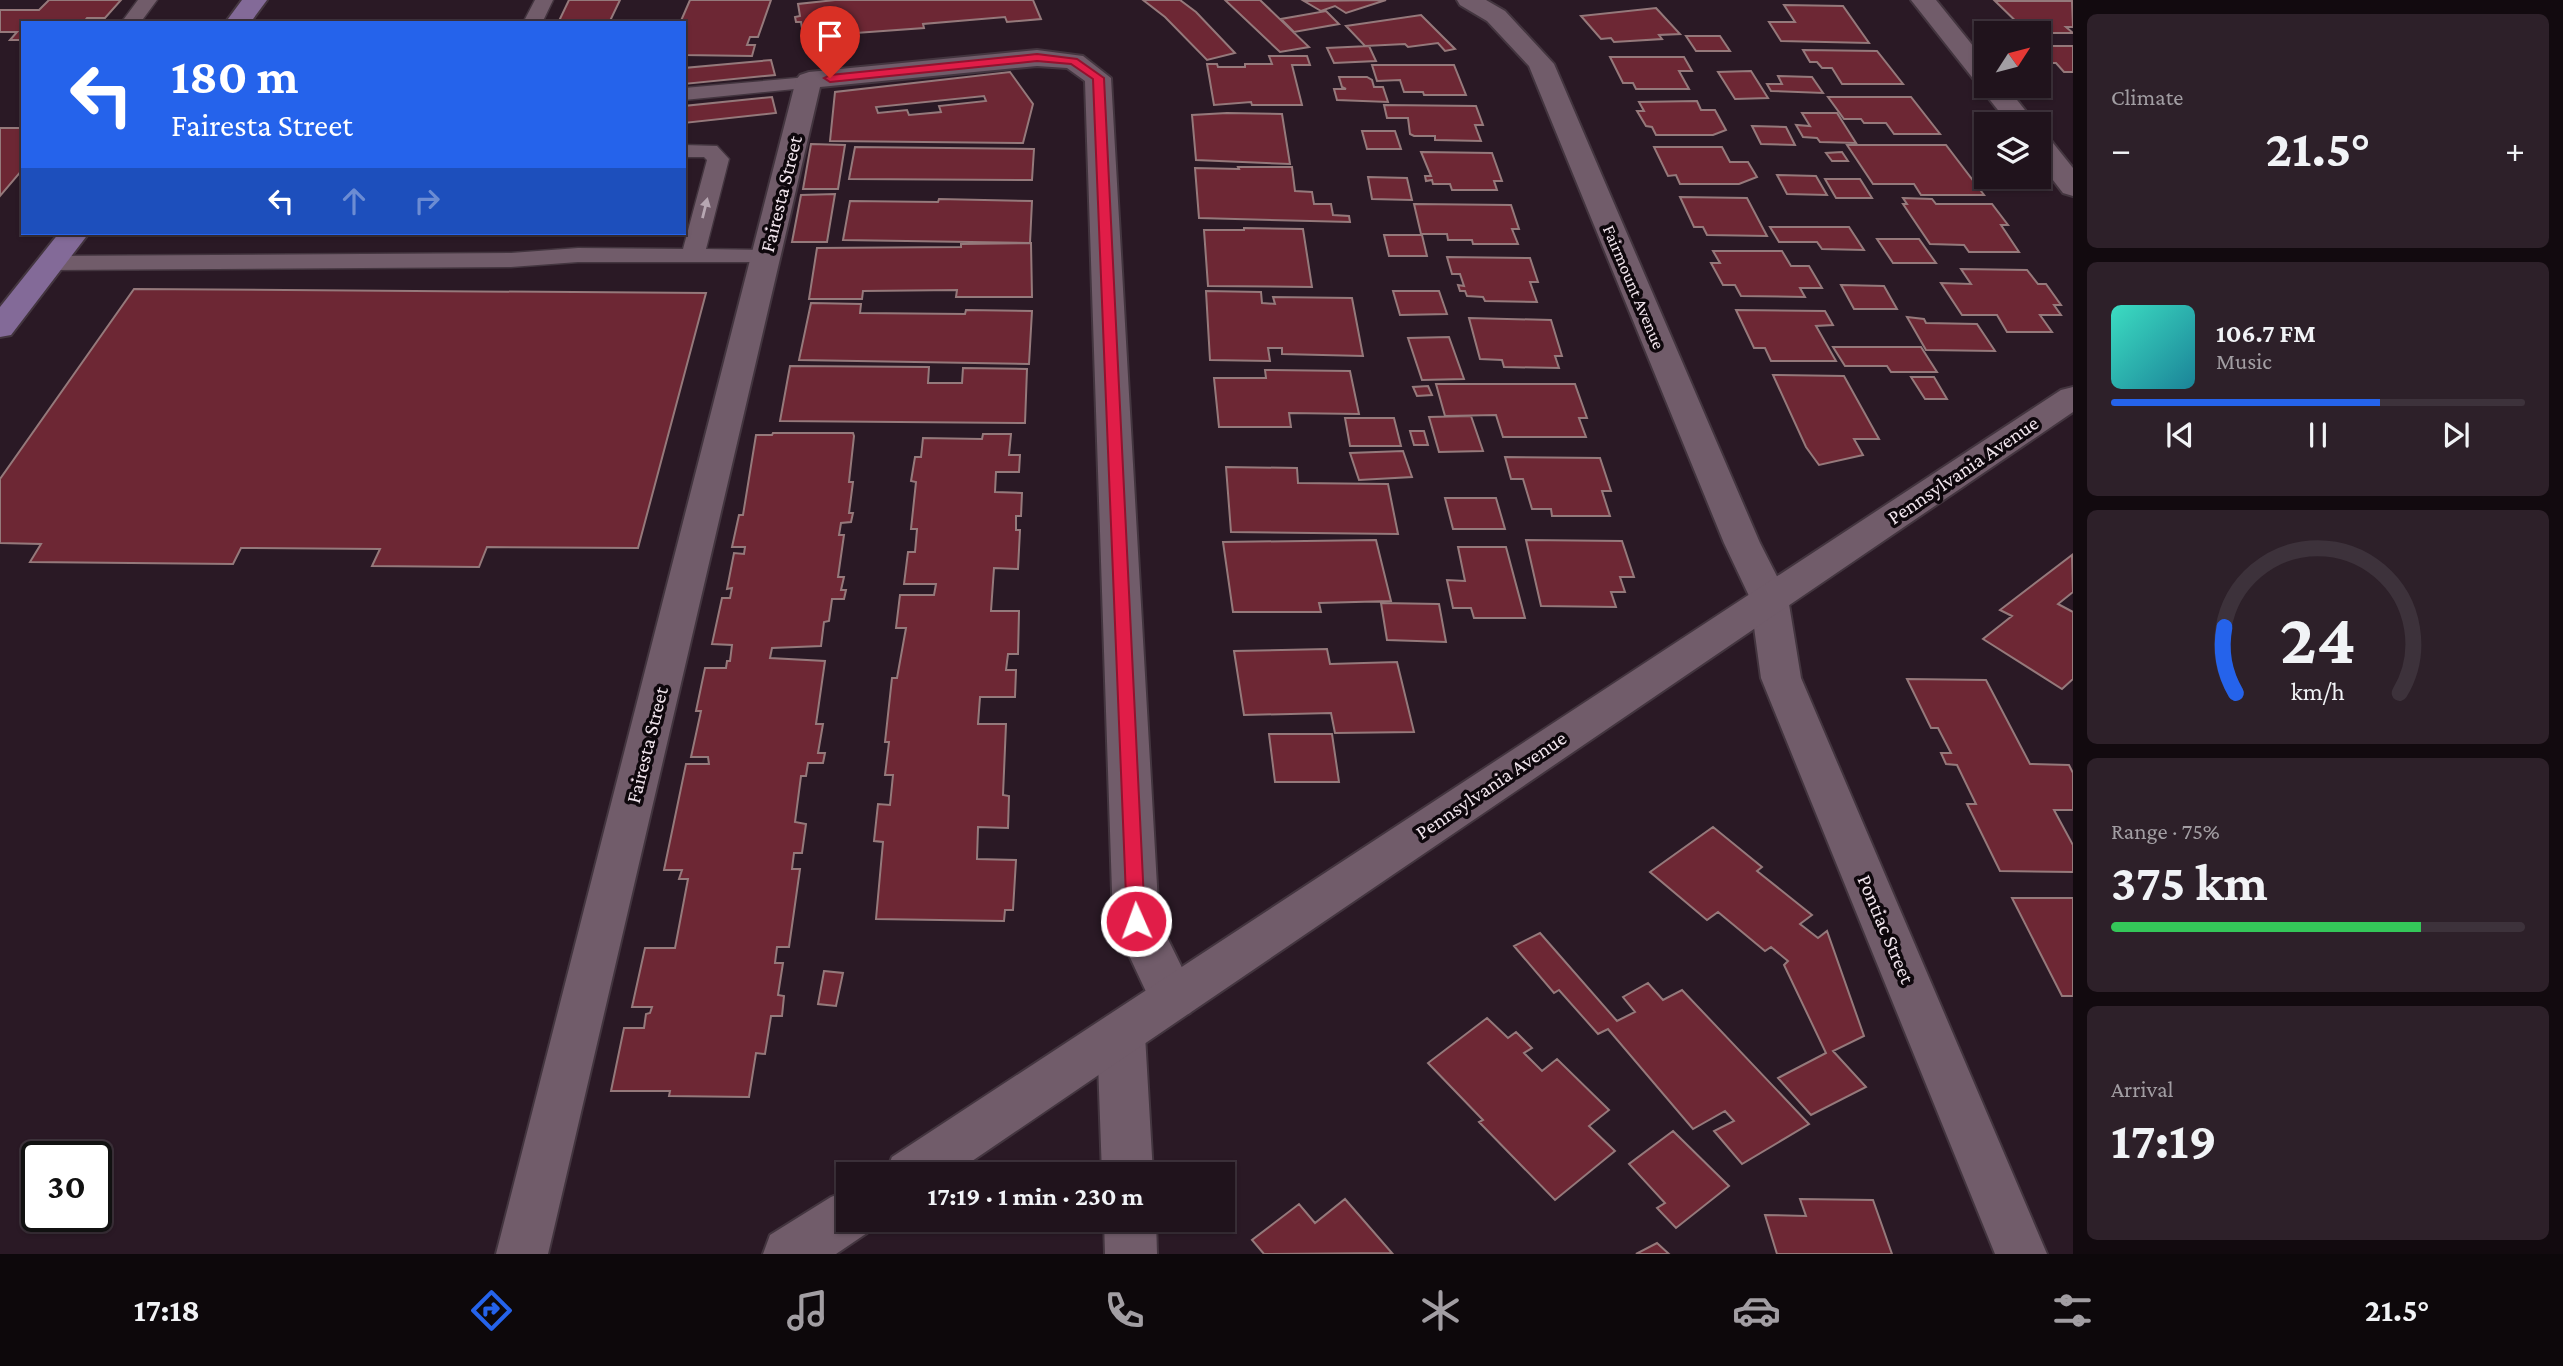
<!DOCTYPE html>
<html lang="en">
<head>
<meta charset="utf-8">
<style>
	:root { --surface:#20131c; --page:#2d2029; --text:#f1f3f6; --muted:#a29ea3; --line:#3d323b; --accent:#2563eb }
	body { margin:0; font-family:"Crimson Pro",serif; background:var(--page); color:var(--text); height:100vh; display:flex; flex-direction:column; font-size:26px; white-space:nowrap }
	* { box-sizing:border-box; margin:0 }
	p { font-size:23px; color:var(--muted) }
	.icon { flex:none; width:38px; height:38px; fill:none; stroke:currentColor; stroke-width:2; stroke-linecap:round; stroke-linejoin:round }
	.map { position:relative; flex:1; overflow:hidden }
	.panel { display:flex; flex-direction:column; gap:14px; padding:14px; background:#120a0f; width:490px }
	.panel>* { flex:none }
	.top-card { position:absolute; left:21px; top:21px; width:665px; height:214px; border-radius:0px; box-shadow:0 2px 5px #0004,0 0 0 2px var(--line); background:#2563eb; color:#fff; overflow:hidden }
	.needle { width:46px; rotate:54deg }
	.fabs { position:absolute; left:1974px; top:21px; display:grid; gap:14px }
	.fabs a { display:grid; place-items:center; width:77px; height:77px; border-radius:0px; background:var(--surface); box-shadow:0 2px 5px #0004,0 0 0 2px var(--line); font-size:35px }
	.speed { position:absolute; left:21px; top:1141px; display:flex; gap:14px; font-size:35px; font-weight:700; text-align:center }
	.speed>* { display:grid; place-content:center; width:91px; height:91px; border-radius:50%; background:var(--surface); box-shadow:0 2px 5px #0004,0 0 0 2px var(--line); line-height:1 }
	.speed .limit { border:4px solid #111; border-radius:10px; background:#fff; color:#111 }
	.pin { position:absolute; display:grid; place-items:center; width:60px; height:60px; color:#fff; margin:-72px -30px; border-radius:50% 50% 50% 0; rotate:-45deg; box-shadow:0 0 7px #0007 }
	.pin .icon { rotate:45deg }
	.me { position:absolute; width:77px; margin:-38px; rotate:358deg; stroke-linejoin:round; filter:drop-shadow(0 0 5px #0008) }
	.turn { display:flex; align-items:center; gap:24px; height:147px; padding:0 35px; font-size:32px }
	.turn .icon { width:91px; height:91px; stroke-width:2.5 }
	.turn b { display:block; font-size:49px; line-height:60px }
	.lanes { display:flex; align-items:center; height:66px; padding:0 35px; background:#0003; justify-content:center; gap:35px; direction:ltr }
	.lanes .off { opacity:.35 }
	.big { font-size:52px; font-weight:700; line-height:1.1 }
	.panel .tile { flex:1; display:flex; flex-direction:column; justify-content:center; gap:10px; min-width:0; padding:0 24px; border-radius:10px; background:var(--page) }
	.panel .dial { align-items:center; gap:0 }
	.dial svg { height:182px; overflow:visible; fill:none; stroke:var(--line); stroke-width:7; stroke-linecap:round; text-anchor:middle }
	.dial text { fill:var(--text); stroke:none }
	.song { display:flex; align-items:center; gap:21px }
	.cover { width:84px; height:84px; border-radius:10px; background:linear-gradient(135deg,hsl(170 70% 55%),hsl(190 70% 35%)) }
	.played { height:7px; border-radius:4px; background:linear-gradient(90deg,var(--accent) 65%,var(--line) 65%) }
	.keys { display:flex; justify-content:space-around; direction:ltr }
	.heat { display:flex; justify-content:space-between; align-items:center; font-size:38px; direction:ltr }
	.charge { height:10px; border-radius:5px; background:linear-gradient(90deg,#34c759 75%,var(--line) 0) }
	.trip { position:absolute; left:836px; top:1162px; width:399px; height:70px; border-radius:0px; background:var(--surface); box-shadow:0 2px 5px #0004,0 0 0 2px var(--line); font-weight:700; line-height:70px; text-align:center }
	.menu { display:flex; height:112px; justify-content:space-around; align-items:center; background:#0d080b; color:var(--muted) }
	.menu .icon { width:49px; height:49px }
	.menu .current { color:var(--accent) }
	.menu b { font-size:32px; color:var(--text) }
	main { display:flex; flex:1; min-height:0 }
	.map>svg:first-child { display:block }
	.building { fill:#6d2734; stroke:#95797b; stroke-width:2; fill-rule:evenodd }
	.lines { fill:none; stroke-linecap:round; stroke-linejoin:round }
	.lane-casing { stroke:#43353f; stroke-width:3 }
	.street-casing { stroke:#43353f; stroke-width:4 }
	.secondary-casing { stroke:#43353f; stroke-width:4 }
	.primary-casing { stroke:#43353f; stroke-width:4 }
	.lane { fill:#715c6a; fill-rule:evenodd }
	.street { fill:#715c6a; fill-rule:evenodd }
	.secondary { fill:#715c6a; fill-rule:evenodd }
	.primary { fill:#836a98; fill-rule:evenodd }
	.oneway { fill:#b7a7b2 }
	.route { fill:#e11d48; stroke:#92132f; stroke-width:2 }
	.labels { text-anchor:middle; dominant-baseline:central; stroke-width:7; stroke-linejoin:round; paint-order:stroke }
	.far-street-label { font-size:18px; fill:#f0e4ec; stroke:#0e070c }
	.street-label { font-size:21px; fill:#f0e4ec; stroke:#0e070c }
</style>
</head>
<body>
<main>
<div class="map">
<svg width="2073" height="1254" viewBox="0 0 2073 1254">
	<rect width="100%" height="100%" fill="#2a1925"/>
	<path class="building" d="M49,0h72l-16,18h-18l-4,5h-60v17h-13l7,-8h-17v-22h39z
		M569,0h51l-11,23h-51z
		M690,0h81l-13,37h-8l-3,8h8l-3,11 -68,-1v-32h-4z
		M1033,0l8,19 -34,3 -2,-5 -82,7 1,4 -82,6 -1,-3 -38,3 -2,-12h-5l-1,-5 5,-1 -2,-12 37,-4z
		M1143,0h37l16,12 39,41 -28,7 -42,-43z
		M1225,0h35l49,47 -29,5z
		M1386,0l-40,13 -11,-7 -14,5 -17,-10z
		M1995,1h77l1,26h-7l7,6h-45z
		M1784,5l59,1 26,37 -88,-2 -12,-19h26z
		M1656,8l24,26 -21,1 3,4 -48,3 -3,-4 -10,1 -20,-23z
		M1326,11l13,13 -45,8 -13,-13z
		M1421,15l34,34 -10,2 -7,-8 -30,4 -3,-3 -40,2 -19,-20z
		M1686,36h34l10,15h-34z
		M1369,46l7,15 -42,2 -7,-15z
		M2039,46h34v26h-9l-8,-9h-4z
		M1803,50l74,1 26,33h-61l-10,-16h-10l-5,-6h-7z
		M1269,56h38l3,9h-18l10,40h-50l-1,-3 -37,3 -7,-41h10l1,3h27v-3h27z
		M1610,57h74l8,14h-13l10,18h-53l-3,-6h-10z
		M771,60l4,15 -91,9v-16z
		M1372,65h82l12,30h-42l-1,-3h-19l-4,-12 -23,1z
		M1751,71l17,27 -33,1 -17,-27z
		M1010,72l23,32 -10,39 -193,-2 5,-49zM984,96l2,5 -47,5 2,6 -32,3 -2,-5 -29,3 -2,-6z
		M1778,76l34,1 11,16 -52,-2 -4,-7h15z
		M1339,77h28l5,3 2,7h9l5,15 -51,-2 -3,-11h12l-4,-2z
		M772,97l4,16 -92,10v-17z
		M1828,97h83l29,37h-46l-8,-11h-22l-3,-4h-17z
		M1697,101l4,9h14l11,20 -13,5h-57l-4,-8 -6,-1 -9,-15h7l-5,-9z
		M1384,105l92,1 7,19h-8l6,16 -46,-1v-4h-21l-4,-2 -2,-16h-21z
		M1227,113l55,1 8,50 -94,-4 -4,-45z
		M1802,113h35l19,30 -36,-1 -3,-4 -14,-1 -7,-12 14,1z
		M1752,126l34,1 9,18 -34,-1z
		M0,128h23v41l-23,27z
		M1362,131h33l6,18h-34z
		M811,144l34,1 -7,44h-35z
		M1847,145h99l38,50h-63l-7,-11h-41z
		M855,147l179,2 -2,31 -183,-1z
		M1654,147h68l8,15h18l9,15 -18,7h-59l-4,-9 -8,1z
		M1421,152l71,1 10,28h-8l3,9h-45l-2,-6h-17l-1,-4 -6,1 -1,-5h6z
		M1842,152l6,9h-16l-6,-8z
		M1238,167h54l3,24 17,1 2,12h17l2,11 16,1 1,6 -151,-4 -4,-50 44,1z
		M1777,175l39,1 11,19 -40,-1z
		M1368,177l39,1 5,22 -40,-1z
		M1825,179h35l12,19h-36z
		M835,194l-8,48h-35l9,-47z
		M1680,197l67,1 20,38 -60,-1 -4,-8h-9z
		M1903,198l29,1 4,5h56l16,21h-7l18,27h-50l-5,-7 -34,-1 -27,-40h4z
		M939,199l93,2 -2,42 -187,-3 7,-39 88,1z
		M1414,204l97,1 8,24h-7l6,15h-45l-1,-4h-24l-1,-6h-26z
		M1770,227h79l15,23 -42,-1 -5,-7h-38z
		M1244,228l59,1 9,58 -104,-1 -4,-56h40z
		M1384,235h38l5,21h-38z
		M1877,239h42l17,24h-43z
		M1031,243l1,54h-76l1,-7 -94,1 -1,8h-53l8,-51 144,-1v-3z
		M1713,251h69l9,15h18l13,22h-22l5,9 -64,-1 -6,-11h-12l-12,-22h9z
		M1447,257l83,1 8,24h-8l7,20 -52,-1 -2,-4 -16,-1 -2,-5h-5l-2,-6 6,1 -4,-12h-8z
		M1961,269l66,1 11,14h8l15,21h-7l7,10h-21l12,17h-45l-10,-17h-35l-21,-32 30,1z
		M1841,285l43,1 13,23h-43z
		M134,289l572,4 -68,255 -151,-1 -8,20 -107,-1 8,-17 -139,-1 -8,16 -203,-2 11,-18 -41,-1v-64z
		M1206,291l55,1 1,11 13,1 -2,-7 79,1 11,58 -81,-2v-6h-14l2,13 -60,-1z
		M1393,291h46l8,23 -47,1z
		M811,303l50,1 -1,9 105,1 1,-4 66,1 -3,53 -230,-4z
		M1736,310l89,1 8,14 -17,1 20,35h-65l-6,-13h-11z
		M1907,317l17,2 2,4 51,1 18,27 -69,-1z
		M1469,318l82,2 11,36h-7l4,12 -55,-1 -2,-7 -22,-1z
		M1449,337l15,42 -42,1 -14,-42z
		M1833,347h88l16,25h-46l-4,-6h-42z
		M790,366l139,1 -1,16h34l1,-15 64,1 -2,54 -245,-2z
		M1265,370l85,1 9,43 -70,-1 2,14h-72l-5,-49h52z
		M1773,375l71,1 35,63h-25l9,16 -44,10 -13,-18z
		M1911,377h23l13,22h-22z
		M1436,384h139l12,34h-8l7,19h-83l-7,-22 -51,1z
		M1428,386l4,9 -15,1 -4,-9z
		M1471,416l12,35 -44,1 -10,-35z
		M1345,418h49l7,28h-51z
		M1410,431h14l4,14h-14z
		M773,433h80l1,3 -5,46h4l-4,31h4l-2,9 -10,1 -2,12h5l-6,42h6l-3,13h5l-2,9h-12l-3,22 -5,1 -3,24 -49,2 -2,10 55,3 -9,63h7l-5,29h7l-2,10h-15l-2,13h-5l-6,46 11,2 -4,29h-8l-2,16h8l-11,78h-12l-2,16h8l-5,32 6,1 -2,20h-11l-6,38 -9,-1 -7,44 -80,-1 1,-5h-59l13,-63h20l2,-14 4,-1 2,-6h-20l13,-59h30l13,-69h-9l3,-9h-18l22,-106h23l-1,-7h-17l10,-46h-5l9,-43h21l1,-7h3l2,-16 -20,-1 10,-46h8l2,-10 -5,1 7,-36 10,1 1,-7h-13l7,-32h4l13,-80h16z
		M983,434h28l-2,21h11l-1,17h-23l-1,20 27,1 -1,23h-5v14h4l-2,39 -24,-1 -3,43h28l-1,43h-10l-2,16h10l-1,27h-35l-2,27h28l-3,71 6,1 -1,32 -30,-1 -1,32 39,1 -3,50h-8l-1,11 -128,-2 7,-77 -9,-1 4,-37 12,1 3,-30h-8l4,-33h-4l7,-64h5l9,-50h-10l4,-33h34l2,-11h-32l4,-32h7l2,-23h-6l5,-47 -5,-1 4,-24h6l2,-19 59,1z
		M1403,451l9,26 -53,3 -9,-27z
		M1505,457l95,1 11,33h-9l8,25h-58l-1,-7h-19l-9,-30h-12z
		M1226,467l71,1 1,15 90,1 10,50 -167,-2z
		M1445,498h51l9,31h-52z
		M1376,540l15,61 -72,2 2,9h-88l-10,-70z
		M1526,540l96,1 12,36h-14l5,15h-14l5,15 -75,-1z
		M1458,547h48l19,71h-51l-3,-10h-18l-6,-28 18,1z
		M2072,555l1,37 -15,12 15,8v67l-11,10 -79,-50 29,-23 -12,-6z
		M1381,603l58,1 7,38 -59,-2z
		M1327,649l3,15 67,-2 17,70 -79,1 -4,-20 -87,2 -10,-64z
		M1907,679l79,1 44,84 39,1 4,8v37h-19l19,35v27l-73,-1 -33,-67h9l-19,-39 -11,-1 -5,-11h10l-13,-25h-7z
		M1269,734h63l7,48h-64z
		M1713,827l49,40 -5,4 55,44 -12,9 18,14 9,-7 37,105 -31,15 33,36 -55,28 -33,-37 48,-25 -42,-88 4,-4 -17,-14 -6,4 -47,-39 -11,8 -57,-48z
		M2012,898h61v98h-11z
		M1540,933l77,88 18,-9 -12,-15 25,-14 15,17 19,-10 127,134 -67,40 -28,-33 20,-10 -9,-10 -32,18 -85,-100 -10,5 -39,-44 -5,3 -40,-47z
		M824,971l19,2 -7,33 -18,-2z
		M1487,1018l21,20 8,-6 16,16 -8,5 18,18 15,-12 52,51 -20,16 26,25 -60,49 -76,-78 4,-2 -55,-57z
		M1673,1131l56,55 -53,42 -19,-20 8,-5 -36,-39z
		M1345,1199l47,54 -128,1 -12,-14 47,-36 16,19z
		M1800,1199l73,1 19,54h-115l-12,-39 41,1z
		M1657,1243l12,11h-33z"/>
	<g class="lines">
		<defs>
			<path id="lane" d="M138,0h19l-17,23h-19z
				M535,0h18l-11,23h-19z
				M808,77l7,2 3,4 -3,4 -131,13v-12z
				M684,145l33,1 12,13 -23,90 60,1 8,2 4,5 -4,5h-196l-67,5 -460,3 -8,-2 -4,-5 4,-5 8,-2 460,-3 67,-5 105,1 24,-89 -3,-3h-20z"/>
			<path id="street" d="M1457,0h29l19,11 49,53 206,479 28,55 13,80 246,576h-52l-234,-576 -11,-80 -26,-55 -195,-477 -42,-45 -27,-16z
				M1911,0h25l50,62v24h20l30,38h-27z
				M1037,50l46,6 28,22 48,843 38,77 -7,15 -17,6 -17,-6 -43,-92 -28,-840 -18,-13 -30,-2 -217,21 -272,1167h-52l300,-1174 4,-5 9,-3z
				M2039,136l10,2 24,30v28l-10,-3 -24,-31z
				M1121,1014l17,6 7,15 8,139h-51l-5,-139 7,-15z
				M1104,1220h52l1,34h-52z"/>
			<path id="secondary" d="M2073,387v25l-1120,762h-68l7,-17 1169,-767z
				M849,1190v30h24l-6,13 -31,21h-73l7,-19 61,-38z"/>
			<path id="primary" d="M242,0h25l-17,23h-25z
				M59,233h30l-78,102 -11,2v-30z"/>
		</defs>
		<use href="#lane" class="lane-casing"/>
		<use href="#street" class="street-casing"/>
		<use href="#secondary" class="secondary-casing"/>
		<use href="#primary" class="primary-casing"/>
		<use href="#lane" class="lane"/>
		<use href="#street" class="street"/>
		<use href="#secondary" class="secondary"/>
		<use href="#primary" class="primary"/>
	</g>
	<defs><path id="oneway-solid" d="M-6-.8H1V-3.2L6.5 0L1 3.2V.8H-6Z" transform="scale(1.75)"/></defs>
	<use class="oneway" href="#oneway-solid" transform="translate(705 208) rotate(-76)"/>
	<path class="route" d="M1037,54l40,5 27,19 41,843 -2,6 -7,2 -7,-2 -2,-6 -34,-842 -22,-15 -34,-3 -207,21 -6,-4 6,-3z"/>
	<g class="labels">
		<g class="far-street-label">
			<text transform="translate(1634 287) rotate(67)">Fairmount Avenue</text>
		</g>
		<g class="street-label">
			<text transform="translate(781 194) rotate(-76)">Fairesta Street</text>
			<text transform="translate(1963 470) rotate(-34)">Pennsylvania Avenue</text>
			<text transform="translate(647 745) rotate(-76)">Fairesta Street</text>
			<text transform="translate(1491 785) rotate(-34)">Pennsylvania Avenue</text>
			<text transform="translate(1886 929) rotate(67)">Pontiac Street</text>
		</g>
	</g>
</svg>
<div class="fabs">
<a><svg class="needle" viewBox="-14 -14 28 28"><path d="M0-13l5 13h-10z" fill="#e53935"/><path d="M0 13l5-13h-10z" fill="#a29ea3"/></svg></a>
<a><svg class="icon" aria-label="layers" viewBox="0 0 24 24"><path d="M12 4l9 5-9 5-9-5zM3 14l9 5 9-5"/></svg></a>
</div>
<div class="speed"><div class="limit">30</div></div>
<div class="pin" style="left:830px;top:78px;background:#d93025"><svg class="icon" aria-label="arrive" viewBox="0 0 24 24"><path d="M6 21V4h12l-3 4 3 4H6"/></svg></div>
<svg class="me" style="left:1136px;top:921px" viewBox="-20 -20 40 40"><circle r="17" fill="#e11d48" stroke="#fff" stroke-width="3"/><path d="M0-11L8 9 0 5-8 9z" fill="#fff"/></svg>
<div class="trip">17:19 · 1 min · 230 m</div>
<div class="top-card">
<div class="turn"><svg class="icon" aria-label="left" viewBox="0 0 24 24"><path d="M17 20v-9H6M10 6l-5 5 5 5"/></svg><div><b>180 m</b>Fairesta Street</div></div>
<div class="lanes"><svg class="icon" aria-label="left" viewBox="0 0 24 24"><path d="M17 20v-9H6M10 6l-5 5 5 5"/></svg><svg class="icon off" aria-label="ahead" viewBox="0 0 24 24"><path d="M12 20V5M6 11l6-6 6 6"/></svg><svg class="icon off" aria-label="right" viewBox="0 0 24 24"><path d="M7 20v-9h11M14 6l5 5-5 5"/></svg></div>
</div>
</div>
<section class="panel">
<div class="tile"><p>Climate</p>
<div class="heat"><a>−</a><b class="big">21.5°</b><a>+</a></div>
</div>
<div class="tile">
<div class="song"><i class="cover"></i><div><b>106.7 FM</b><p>Music</p></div></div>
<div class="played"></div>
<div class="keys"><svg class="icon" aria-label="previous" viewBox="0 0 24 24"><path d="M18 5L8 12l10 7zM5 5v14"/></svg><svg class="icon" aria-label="pause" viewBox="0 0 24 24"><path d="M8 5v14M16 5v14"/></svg><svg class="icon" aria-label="next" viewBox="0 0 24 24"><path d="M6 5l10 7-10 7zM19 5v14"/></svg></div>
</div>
<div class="tile dial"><svg viewBox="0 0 100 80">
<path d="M14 69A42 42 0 1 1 86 69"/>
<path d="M14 69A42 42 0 0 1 9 40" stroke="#2563eb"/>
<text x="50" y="56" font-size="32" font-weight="700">24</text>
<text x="50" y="72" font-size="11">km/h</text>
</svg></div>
<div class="tile"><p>Range · 75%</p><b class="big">375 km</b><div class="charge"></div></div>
<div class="tile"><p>Arrival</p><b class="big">17:19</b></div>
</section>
</main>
<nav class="menu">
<b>17:18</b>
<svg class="icon current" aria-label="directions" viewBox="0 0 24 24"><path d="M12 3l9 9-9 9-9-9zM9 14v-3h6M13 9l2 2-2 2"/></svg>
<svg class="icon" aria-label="music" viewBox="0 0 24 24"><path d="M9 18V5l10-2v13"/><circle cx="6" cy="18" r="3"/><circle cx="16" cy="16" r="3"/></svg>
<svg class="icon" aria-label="phone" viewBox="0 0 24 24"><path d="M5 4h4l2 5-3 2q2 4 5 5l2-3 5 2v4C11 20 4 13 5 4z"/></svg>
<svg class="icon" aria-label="climate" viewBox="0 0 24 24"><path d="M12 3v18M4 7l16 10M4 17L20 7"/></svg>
<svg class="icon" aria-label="car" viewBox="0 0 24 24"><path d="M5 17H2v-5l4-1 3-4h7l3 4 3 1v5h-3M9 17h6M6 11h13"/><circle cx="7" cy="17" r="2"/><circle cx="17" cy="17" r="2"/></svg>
<svg class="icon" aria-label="filters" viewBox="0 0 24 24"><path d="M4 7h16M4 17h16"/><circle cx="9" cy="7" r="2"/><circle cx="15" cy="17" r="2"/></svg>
<b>21.5°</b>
</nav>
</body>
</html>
